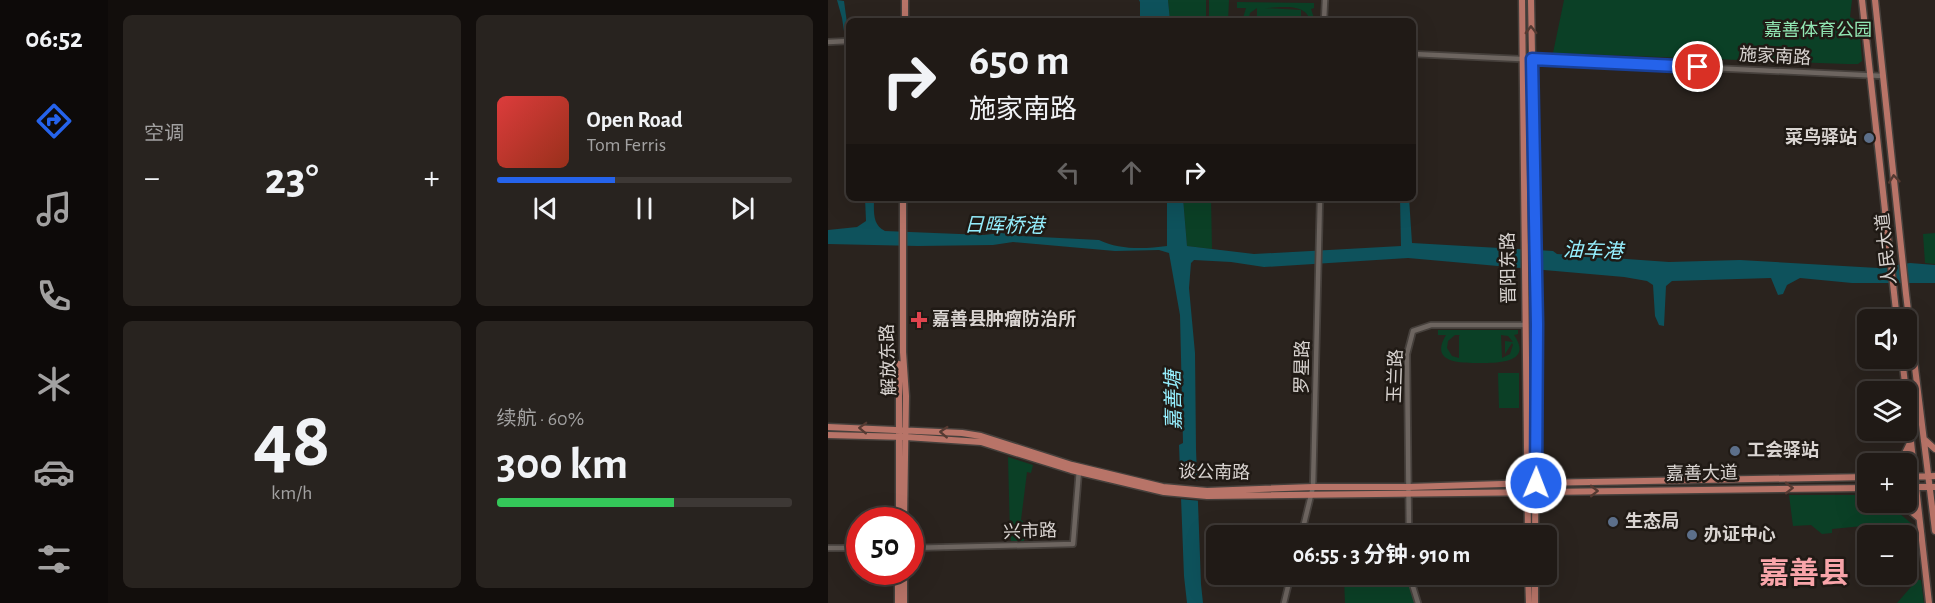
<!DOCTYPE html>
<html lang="zh">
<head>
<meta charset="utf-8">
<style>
	:root { --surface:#201a16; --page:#28231f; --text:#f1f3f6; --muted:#a2a1a1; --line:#3d3835; --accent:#2563eb }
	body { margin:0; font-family:"Alegreya Sans","Noto Sans SC",sans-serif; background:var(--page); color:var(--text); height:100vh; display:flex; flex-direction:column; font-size:22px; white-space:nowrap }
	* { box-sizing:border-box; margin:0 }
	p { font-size:20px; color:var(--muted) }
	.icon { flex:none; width:33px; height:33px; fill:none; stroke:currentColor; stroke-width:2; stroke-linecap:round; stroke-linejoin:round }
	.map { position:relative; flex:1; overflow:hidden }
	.details { display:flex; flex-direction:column; gap:15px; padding:15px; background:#120e0c; width:720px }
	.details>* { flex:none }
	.banner { position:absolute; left:18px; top:18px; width:570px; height:183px; border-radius:9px; box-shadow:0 6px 24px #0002,0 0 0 2px var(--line); background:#201a16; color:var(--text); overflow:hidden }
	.tools { position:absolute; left:1029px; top:309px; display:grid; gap:12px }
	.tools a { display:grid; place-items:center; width:60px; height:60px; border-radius:9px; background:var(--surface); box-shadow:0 6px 24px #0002,0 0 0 2px var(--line); font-size:30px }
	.speed { position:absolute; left:18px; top:507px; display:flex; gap:12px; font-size:30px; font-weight:700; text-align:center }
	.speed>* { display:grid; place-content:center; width:78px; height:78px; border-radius:50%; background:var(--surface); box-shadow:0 6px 24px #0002,0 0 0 2px var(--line); line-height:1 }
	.speed .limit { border:9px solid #d22; background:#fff; color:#111 }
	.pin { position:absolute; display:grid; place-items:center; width:51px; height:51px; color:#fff; margin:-26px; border:3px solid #fff; border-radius:50%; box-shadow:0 2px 6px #0007 }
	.me { position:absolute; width:66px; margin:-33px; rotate:1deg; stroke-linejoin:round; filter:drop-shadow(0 0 4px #0008) }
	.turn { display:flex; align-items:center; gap:21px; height:126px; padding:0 24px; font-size:27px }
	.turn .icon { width:78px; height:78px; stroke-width:2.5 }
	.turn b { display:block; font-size:42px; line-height:51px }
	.lanes { display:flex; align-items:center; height:57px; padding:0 24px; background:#0003; justify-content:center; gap:30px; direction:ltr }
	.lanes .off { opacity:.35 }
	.big { font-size:45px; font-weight:700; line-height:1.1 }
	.details .card { flex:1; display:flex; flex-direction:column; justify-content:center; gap:9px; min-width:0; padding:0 21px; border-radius:9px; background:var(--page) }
	.details .dial { align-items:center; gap:0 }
	.dial b { font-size:78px; line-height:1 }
	.song { display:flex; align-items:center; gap:18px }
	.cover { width:72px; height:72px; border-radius:9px; background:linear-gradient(135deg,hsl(0 70% 55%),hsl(10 70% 35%)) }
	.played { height:6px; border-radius:3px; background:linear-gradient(90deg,var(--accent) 40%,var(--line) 40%) }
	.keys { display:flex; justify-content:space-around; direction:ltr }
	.heat { display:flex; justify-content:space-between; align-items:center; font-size:33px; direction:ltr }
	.charge { height:9px; border-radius:4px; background:linear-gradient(90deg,#34c759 60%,var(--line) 0) }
	.details .tiles { flex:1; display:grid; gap:15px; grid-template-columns:repeat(2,1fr) }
	.trip { position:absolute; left:378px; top:525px; width:351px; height:60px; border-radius:9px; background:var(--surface); box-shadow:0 6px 24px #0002,0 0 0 2px var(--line); font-weight:700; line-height:60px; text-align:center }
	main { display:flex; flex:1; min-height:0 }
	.tabs { display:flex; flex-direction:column; width:108px; justify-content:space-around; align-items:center; background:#0d0a09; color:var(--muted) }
	.tabs .icon { width:42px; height:42px }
	.tabs .selected { color:var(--accent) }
	.tabs b { font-size:27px; color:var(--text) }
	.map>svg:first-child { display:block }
	.green { fill:#0b4026; fill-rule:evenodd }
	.water { fill:#0e525c }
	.pier { fill:#2a231e }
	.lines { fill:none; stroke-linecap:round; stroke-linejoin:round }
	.minor-casing { stroke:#46403c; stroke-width:8 }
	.major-casing { stroke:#46403c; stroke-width:9 }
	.minor { stroke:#6d6560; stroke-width:4.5 }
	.major { stroke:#b87468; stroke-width:6 }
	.oneway { stroke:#553a32 }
	.route-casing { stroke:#184099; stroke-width:15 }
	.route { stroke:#2563eb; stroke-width:10 }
	.service-dot { fill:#5c6f8a; stroke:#201a15; stroke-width:2 }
	.health-dot { fill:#e0444e; stroke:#201a15; stroke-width:2 }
	.labels { text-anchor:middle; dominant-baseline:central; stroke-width:5; stroke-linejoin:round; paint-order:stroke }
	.park-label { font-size:18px; fill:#91e7b3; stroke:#201a15 }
	.street-label { font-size:18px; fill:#d9d4d1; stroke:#201a15 }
	.poi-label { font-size:18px; font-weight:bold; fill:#d9d4d1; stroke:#201a15; text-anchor:start }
	.water-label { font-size:20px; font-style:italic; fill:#96f0ff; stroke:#201a15 }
	.town-label { font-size:30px; font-weight:bold; fill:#f9a5aa; stroke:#201a15 }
</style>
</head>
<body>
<main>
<nav class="tabs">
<b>06:52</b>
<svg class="icon selected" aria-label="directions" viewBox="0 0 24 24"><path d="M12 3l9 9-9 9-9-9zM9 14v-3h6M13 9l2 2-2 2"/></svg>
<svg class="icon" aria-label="music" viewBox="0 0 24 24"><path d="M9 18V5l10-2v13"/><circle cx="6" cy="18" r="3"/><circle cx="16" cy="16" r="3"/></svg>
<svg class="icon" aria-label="phone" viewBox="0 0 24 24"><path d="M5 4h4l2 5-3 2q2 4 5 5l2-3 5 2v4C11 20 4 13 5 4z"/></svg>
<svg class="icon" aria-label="climate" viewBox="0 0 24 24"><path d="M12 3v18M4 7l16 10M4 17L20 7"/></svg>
<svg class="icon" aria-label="car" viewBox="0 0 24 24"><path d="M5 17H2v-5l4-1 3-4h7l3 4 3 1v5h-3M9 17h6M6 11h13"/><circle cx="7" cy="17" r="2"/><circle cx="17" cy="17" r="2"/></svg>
<svg class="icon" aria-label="filters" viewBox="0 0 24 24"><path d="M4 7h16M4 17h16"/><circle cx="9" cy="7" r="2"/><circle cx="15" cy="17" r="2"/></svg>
</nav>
<section class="details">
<div class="tiles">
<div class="card"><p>空调</p>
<div class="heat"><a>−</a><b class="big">23°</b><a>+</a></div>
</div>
<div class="card">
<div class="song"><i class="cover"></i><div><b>Open Road</b><p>Tom Ferris</p></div></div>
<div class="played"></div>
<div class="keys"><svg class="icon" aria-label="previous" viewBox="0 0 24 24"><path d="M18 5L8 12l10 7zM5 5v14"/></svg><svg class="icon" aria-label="pause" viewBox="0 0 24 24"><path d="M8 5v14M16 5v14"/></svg><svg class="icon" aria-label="next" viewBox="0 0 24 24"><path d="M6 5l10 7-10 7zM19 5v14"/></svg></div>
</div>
<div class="card dial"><b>48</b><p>km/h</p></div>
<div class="card"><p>续航 · 60%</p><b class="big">300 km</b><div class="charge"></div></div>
</div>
</section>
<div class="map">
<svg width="1107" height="603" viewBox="0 0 1107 603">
	<rect width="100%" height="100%" fill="#2a231e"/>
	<path class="green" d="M340,0h38v21h-36z
		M381,0h20l-1,21h-19z
		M736,0h288l-2,17 9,4 3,40 -4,3h-11l-294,-11z
		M409,2l77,1v5l-3,1 4,12h-5c-4,-19 -31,-13 -46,-13l37,2v11h-44v-13l-7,5 -2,8h-6l4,-13h-9z
		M355,198h28l1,51 -25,-3z
		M1107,233v31l-10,-1 -2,-29z
		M610,330h80v4l-4,1c20,29 -19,28 -36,28 -18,0 -49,0 -32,-28h-8zM627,335h5l-1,1v22l-7,-2 -5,-8 1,-7zM673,335l7,1 5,6 -8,-1v13l7,-11 1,2 -3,9 -8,4z
		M670,373h21v35h-20z
		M180,457l25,8 -2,8 -4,-1 -6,48 2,1 1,20h-13l-1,-6z
		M961,495h78l1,7 19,1 31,26 1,15 -11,2 -2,-10 -4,-1 -18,-11 -52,5v4l-10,1 -11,-9 -18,1z
		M516,580h64l8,23h-71z
		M1089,580h4l3,23h-27z"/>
	<path class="water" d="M9,0l7,1 5,37v26l-7,-46z
		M311,0h29l2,21h-30v-19z
		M37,198h9c0,13 -2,27 11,33l99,4 17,-2 20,3 78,4c20,10 46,9 68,6v-48h16l4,48 67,8 147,-8 -1,-48h9l3,45 141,8 4,3 112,8 71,-2 138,8 32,-5 25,2v18h-83l-52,-5 -13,7 -4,9 -5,1 -7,-17 -99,3 -6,5 -2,40 -5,-1 -4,-9 -2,-31 -6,-4 -23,-4 -216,-19 -144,9 -33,-5 -37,-2 -3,3 -2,25 6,65 1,96 5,135 2,19h-16l-3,-27 -5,-131 4,-2 -3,-128 -11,-62 -10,-3 -44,1 -102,-9 -20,3 -75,1 -90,-2v-14l29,-3 9,-6z"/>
	<path class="pier" d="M350,478l22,3 1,20 -22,-2z"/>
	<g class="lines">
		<defs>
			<path id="minor" d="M496,21l1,-21
				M0,42l21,-1
				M585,54l470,22
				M473,536l12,-49 7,-289
				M581,536l-2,-182 6,-23 18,-6h95
				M0,548h32
				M82,548l163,-4 6,-74
				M581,574l9,29
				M456,603l7,-29"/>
			<path id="major" d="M694,0l6,536
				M703,0l6,324 -2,212
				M1034,0l35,320
				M1047,0l31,294 29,237
				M77,21v-21
				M75,198v154l3,44 -2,124
				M1074,358l4,34
				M1078,397l23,206
				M0,427l134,6 19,3 91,29 91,22 44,4 106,-4h96l127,-4 332,-6
				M0,435l78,2 75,5 90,28 93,22 43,4 661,-8
				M1097,440l10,9
				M1068,464l8,-9 6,-12
				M1078,477l29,-1
				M1078,487h29
				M1072,502l19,16
				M71,520v-156
				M76,572v31
				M700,574l1,29
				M70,603v-31
				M707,603v-29"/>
		</defs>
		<use href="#minor" class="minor-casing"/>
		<use href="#major" class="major-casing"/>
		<use href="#minor" class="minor"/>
		<use href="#major" class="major"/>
	</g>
	<defs><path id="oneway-chevron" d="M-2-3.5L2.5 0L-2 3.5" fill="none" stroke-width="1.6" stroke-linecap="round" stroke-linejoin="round" transform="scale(1.5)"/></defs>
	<g class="oneway">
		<use href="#oneway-chevron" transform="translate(703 30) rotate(-91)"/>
		<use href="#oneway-chevron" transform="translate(1066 179) rotate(-96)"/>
		<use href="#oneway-chevron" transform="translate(35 428) rotate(-178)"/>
		<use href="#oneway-chevron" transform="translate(116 432) rotate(-177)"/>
		<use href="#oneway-chevron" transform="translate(961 488) rotate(-1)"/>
		<use href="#oneway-chevron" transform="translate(766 491) rotate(-1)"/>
	</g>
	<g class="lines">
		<defs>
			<path id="route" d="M708,483l1,-159 -5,-265 166,8"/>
		</defs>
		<use href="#route" class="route-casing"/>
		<use href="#route" class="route"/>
	</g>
	<g class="service-dot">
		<circle cx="1041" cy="138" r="6"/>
		<circle cx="907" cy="451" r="6"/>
		<circle cx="785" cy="522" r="6"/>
		<circle cx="864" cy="535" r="6"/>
	</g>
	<path class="health-dot" d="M88 311h6v6h6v6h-6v6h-6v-6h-6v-6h6z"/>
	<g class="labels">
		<g class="park-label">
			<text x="990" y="31">嘉善体育公园</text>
		</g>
		<g class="street-label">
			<text transform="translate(947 57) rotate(3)">施家南路</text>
			<text transform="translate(1059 249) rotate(-96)">人民大道</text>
			<text transform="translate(681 268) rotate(-91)">晋阳东路</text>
			<text transform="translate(61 360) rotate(-92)">解放东路</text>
			<text transform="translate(475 367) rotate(-89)">罗星路</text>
			<text transform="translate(568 376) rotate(-88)">玉兰路</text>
			<text transform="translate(386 473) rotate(1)">谈公南路</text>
			<text transform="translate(874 474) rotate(-1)">嘉善大道</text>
			<text transform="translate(202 532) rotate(-2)">兴市路</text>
		</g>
		<g class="poi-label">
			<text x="1029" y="138" text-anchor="end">菜鸟驿站</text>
			<text x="104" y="320">嘉善县肿瘤防治所</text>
			<text x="919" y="451">工会驿站</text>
			<text x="797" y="522">生态局</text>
			<text x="876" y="535">办证中心</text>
		</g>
		<g class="water-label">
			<text transform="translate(176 226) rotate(1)">日晖桥港</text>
			<text transform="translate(765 251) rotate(2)">油车港</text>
			<text transform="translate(346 400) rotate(-91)">嘉善塘</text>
		</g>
		<g class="town-label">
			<text x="976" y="574">嘉善县</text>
		</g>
	</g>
</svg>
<div class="tools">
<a><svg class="icon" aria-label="sound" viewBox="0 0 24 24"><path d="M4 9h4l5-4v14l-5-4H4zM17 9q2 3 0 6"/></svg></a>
<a><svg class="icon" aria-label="layers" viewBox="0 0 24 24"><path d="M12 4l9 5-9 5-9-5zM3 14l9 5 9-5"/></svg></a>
<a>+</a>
<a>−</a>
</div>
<div class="speed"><div class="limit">50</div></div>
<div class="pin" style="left:870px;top:67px;background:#d93025"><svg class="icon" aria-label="arrive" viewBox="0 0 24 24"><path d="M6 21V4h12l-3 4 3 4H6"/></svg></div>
<svg class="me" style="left:708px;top:483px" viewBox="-20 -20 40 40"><circle r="17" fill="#2563eb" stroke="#fff" stroke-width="3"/><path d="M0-11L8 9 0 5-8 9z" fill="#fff"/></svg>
<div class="trip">06:55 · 3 分钟 · 910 m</div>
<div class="banner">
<div class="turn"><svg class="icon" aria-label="right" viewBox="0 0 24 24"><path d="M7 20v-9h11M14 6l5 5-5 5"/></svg><div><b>650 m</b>施家南路</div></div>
<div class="lanes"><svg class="icon off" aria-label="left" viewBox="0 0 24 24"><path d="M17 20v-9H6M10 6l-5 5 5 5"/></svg><svg class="icon off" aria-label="ahead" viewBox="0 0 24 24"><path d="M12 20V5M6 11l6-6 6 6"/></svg><svg class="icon" aria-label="right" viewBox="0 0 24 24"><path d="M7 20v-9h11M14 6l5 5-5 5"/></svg></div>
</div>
</div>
</main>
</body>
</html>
